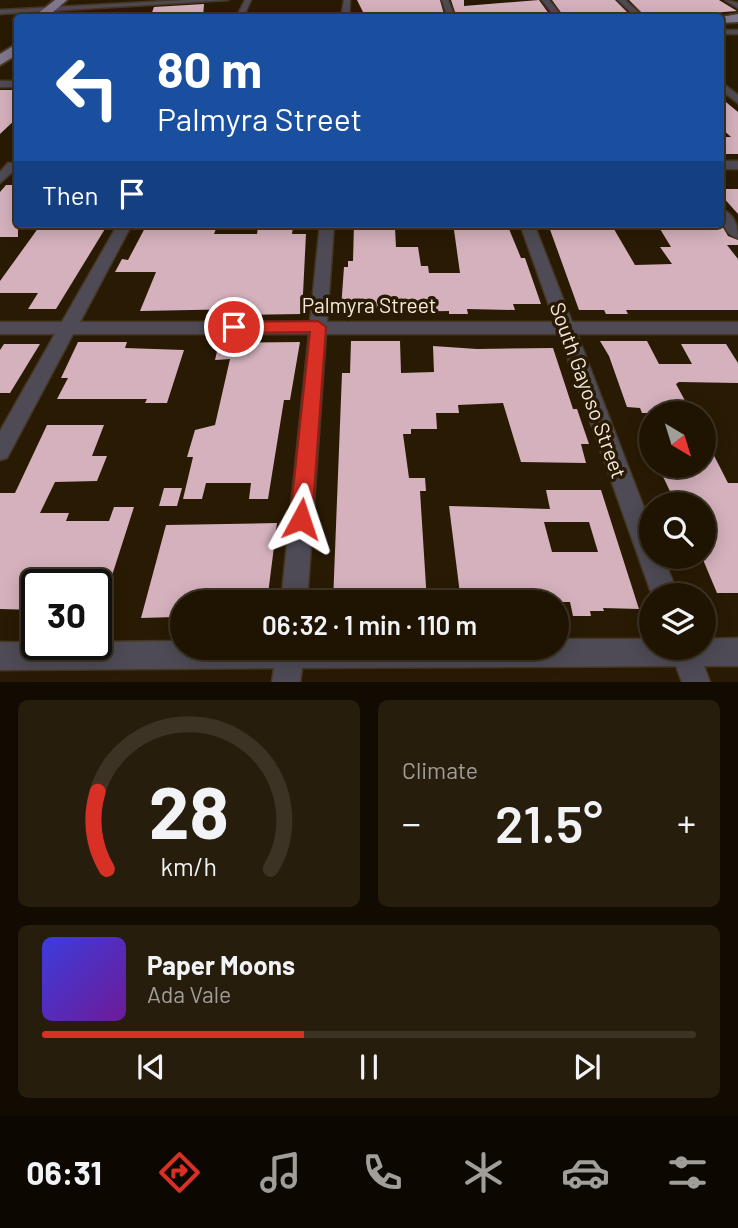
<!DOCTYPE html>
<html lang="en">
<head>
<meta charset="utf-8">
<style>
	:root { --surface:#1f1402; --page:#271d0c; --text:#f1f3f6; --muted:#a19e99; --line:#3c3324; --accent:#d93025 }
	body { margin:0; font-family:Barlow,sans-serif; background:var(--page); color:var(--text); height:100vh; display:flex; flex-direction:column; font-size:26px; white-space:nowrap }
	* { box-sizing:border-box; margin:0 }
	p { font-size:23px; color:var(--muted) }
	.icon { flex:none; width:38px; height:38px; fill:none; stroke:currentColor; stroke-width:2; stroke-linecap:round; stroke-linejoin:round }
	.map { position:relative; height:682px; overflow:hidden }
	.drawer { display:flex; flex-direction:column; gap:18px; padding:18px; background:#110b01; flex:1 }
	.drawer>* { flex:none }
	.banner { position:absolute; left:14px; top:14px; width:710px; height:214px; border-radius:7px; box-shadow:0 4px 18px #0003,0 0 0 2px var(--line); background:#1a4fa0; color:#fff; overflow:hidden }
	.needle { width:46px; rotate:142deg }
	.tools { position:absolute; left:639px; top:401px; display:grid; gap:14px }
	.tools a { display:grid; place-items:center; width:77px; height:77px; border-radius:50%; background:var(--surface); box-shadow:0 4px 18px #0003,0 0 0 2px var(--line); font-size:35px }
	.speed { position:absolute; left:21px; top:569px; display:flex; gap:14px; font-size:35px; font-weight:700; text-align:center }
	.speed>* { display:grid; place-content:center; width:91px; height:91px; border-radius:50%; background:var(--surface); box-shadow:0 4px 18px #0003,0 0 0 2px var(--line); line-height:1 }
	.speed .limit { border:4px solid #111; border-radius:10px; background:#fff; color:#111 }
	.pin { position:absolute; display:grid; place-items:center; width:60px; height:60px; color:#fff; margin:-30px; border:4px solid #fff; border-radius:50%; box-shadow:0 2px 7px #0007 }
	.me { position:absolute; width:77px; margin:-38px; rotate:5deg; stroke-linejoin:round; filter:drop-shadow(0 0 5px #0008) }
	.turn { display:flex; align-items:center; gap:24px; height:147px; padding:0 28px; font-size:32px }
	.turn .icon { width:91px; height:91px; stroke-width:2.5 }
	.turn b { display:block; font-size:49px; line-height:60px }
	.then { display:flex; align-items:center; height:66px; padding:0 28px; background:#0003; gap:14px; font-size:26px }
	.big { font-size:52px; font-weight:600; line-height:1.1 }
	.drawer .tile { flex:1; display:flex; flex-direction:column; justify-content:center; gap:10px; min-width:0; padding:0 24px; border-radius:10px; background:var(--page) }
	.drawer .dial { align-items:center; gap:0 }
	.dial svg { height:182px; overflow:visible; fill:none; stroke:var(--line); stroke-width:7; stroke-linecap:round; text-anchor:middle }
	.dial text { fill:var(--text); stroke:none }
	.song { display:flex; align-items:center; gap:21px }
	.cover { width:84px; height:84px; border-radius:10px; background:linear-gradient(135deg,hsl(240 70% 55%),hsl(280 70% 35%)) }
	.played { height:7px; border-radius:4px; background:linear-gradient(90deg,var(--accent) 40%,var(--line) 40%) }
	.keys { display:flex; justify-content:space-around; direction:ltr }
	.heat { display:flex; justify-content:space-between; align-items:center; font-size:38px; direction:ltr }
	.drawer .tiles { flex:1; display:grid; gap:18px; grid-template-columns:1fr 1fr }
	.tile:last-child { grid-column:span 2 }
	.trip { position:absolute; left:170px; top:590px; width:399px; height:70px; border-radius:35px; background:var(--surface); box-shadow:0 4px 18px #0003,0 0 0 2px var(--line); font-weight:600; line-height:70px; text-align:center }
	.tab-bar { display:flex; height:112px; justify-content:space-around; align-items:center; background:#0c0801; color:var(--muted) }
	.tab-bar .icon { width:49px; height:49px }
	.tab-bar .on { color:var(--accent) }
	.tab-bar b { font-size:32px; color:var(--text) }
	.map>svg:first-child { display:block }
	.building { fill:#d4b1bd; fill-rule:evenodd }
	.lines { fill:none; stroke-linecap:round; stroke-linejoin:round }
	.minor-casing { stroke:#463722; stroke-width:3 }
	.primary-casing { stroke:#463722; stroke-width:4 }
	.minor { fill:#4f4b56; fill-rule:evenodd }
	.primary { fill:#80788f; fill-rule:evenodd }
	.route { fill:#d93025; stroke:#8d1f18; stroke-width:2 }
	.labels { text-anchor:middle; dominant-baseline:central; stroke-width:7; stroke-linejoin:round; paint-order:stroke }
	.street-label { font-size:21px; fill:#f5eadd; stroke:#291a03 }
</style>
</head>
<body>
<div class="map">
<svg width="738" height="682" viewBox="0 0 738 682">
	<rect width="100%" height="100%" fill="#291a03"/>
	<path class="building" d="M357,0h83l5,18h-79z
		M451,0h13v6l75,-6 13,18h-95z
		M552,0h63l18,18h-68z
		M629,0h90l18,11 -90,7z
		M204,4l-1,14h-53l4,-11z
		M0,90h18v27l-18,17z
		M721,98l17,14v42h-17v-17h10l-10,-9z
		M6,185h12v52h-18v-45z
		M721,189h17v25l-17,-19z
		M55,224h53l-52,85h-28l10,-16h-38v-12l39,-54h14z
		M213,224l4,2 -3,8h43l1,-7h35l-1,7h14l-4,80 -61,1 2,-6 -103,2 16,-39h-41l7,-13 6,1 18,-34z
		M354,224h30l1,4h10l1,19h22l3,19h7l1,7h31l-6,-43h19l-1,-6h35l14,34h4l16,46h-28l2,6 -48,-1 1,5h-19v-3l-57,1v-4h-32v3h-15l-4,-2 3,-42h4v-6h5z
		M548,224h63l24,41 37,-1 -12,-17h11l-14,-23h64l7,12 10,4v5h-11l11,14v51h-112l2,4h-22l-2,-4h-25z
		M351,341h49l1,32 33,-1 -1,-26 44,3 76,-1 20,61h4l12,35h-8l5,19 -65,-1 -18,-59 -45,2 1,8h-23l1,16h-26v5h-8l6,44h16l1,13h-6l7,111h-94l9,-229h8z
		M600,341h47l12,23h33l-11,-20h45l12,19v20l-59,-1 -3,2 13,24h-7l2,5h-42l-2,-5 -13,-1 -18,-51z
		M78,342h49l-2,6 59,2 -17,53h-22l2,-4h-90l11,-21h-7z
		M300,342l-10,58h-6l-16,99h-19l2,-16h-45l-4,16h-19l10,-42h-6l8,-27 20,-5 15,-66 -15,1 4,-17z
		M4,344h36l-30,49h-10v-43z
		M47,425h57l-12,31h15l-10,25 -42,1 -15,31h29l-3,8h43l5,-14h20l-35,109h-3v-32h-59v26l-37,-1v-116h15z
		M704,436l24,47h10v110h-21l-13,-31v-58h-28l-18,-38h46z
		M164,488h18l-5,18h-18z
		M546,490h55l38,119 -36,-1 1,3h-14l1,5h-18l-3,-14h-35l-1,-4 -73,4 -12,-96 101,3zM544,522h45l9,30h-46z
		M277,523l-10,79h-89l-3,15 -34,1 25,-93z"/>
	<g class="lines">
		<defs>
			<path id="minor" d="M186,0h42l-228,14v-4z
				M245,0h6l-8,18h-7z
				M344,0h6l-1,18h-8z
				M442,0h6l7,18h-7z
				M542,0h7l14,18h-7z
				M618,0h7l20,18h-8z
				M725,0l13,3v5z
				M721,30h17v4h-17z
				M0,81h18v6h-18z
				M721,82l17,13v8l-17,-13z
				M721,161h17v8h-17z
				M8,163h8l2,4 -18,16v-11z
				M721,209c13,4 17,17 17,29 -13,-3 -17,-17 -17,-29z
				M118,224h14l-52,98h230l10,-98h14l-7,98h228l-35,-98h14l38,98h166v12h-161l74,192v30h12l15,39h-26l-93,-261h-233l-19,268h-26l28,-268h-236l-66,124 -7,2v-29l55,-97h-55v-12h62z
				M738,638v28h-34l6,16h-28l-6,-16 -374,2 -2,14h-28l2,-14 -274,2v-28l96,2v-2l86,-1v7h374v-9h95v9h53v-9z"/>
			<path id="primary" d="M55,0h12l-21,18h-14z
				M738,14v8l-17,1v-5h-5z
				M18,43v11l-18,11v-11z"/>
		</defs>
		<use href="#minor" class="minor-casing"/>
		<use href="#primary" class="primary-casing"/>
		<use href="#minor" class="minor"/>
		<use href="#primary" class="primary"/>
	</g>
	<path class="route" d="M318,321l8,6 -14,192 -4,8 -7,3 -7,-3 -4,-8 20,-187 -76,1 -7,-6 7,-5z"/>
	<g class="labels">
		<g class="street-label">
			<text x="369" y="304">Palmyra Street</text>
			<text transform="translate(589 390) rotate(70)">South Gayoso Street</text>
		</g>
	</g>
</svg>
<div class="tools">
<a><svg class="needle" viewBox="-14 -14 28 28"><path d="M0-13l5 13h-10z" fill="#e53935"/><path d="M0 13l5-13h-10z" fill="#a19e99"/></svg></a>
<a><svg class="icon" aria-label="search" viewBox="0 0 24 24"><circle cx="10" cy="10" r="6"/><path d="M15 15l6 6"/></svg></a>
<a><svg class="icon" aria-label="layers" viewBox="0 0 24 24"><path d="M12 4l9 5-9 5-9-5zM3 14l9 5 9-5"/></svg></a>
</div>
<div class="speed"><div class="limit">30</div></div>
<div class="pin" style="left:234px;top:327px;background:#d93025"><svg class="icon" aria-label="arrive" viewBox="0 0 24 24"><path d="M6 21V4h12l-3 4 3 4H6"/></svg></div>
<svg class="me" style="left:301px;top:519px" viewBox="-20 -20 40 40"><path d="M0-17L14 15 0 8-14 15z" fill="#d93025" stroke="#fff" stroke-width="4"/></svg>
<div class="trip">06:32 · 1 min · 110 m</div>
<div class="banner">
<div class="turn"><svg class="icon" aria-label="left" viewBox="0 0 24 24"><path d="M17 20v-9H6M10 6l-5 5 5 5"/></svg><div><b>80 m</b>Palmyra Street</div></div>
<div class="then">Then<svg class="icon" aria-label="arrive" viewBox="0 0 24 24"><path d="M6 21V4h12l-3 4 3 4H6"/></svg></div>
</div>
</div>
<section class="drawer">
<div class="tiles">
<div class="tile dial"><svg viewBox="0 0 100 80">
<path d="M14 69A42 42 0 1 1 86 69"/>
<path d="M14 69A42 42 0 0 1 10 35" stroke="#d93025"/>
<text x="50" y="56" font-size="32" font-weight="700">28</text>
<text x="50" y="72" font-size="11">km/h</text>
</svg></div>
<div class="tile"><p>Climate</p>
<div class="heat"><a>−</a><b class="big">21.5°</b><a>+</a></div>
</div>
<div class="tile">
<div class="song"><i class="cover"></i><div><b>Paper Moons</b><p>Ada Vale</p></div></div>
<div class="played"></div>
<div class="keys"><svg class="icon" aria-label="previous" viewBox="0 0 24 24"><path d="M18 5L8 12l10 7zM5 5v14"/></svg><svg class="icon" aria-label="pause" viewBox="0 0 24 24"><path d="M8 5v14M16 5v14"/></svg><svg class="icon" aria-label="next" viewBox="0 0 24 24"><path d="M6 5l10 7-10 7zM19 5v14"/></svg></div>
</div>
</div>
</section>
<nav class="tab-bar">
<b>06:31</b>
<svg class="icon on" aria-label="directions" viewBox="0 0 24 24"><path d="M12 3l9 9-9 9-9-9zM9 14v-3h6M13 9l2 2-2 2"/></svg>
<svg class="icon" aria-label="music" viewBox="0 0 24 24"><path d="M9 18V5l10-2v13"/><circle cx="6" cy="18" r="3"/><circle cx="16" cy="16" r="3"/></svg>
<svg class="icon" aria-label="phone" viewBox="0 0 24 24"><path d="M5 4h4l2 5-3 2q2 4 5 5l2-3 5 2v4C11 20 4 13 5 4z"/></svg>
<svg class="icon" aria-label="climate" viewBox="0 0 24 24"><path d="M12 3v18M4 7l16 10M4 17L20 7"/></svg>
<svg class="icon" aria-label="car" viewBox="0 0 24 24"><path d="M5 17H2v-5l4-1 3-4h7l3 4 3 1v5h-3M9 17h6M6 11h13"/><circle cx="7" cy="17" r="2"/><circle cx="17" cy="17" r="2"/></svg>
<svg class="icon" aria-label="filters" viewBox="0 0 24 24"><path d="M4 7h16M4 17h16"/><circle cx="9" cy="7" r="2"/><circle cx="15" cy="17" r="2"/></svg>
</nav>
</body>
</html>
